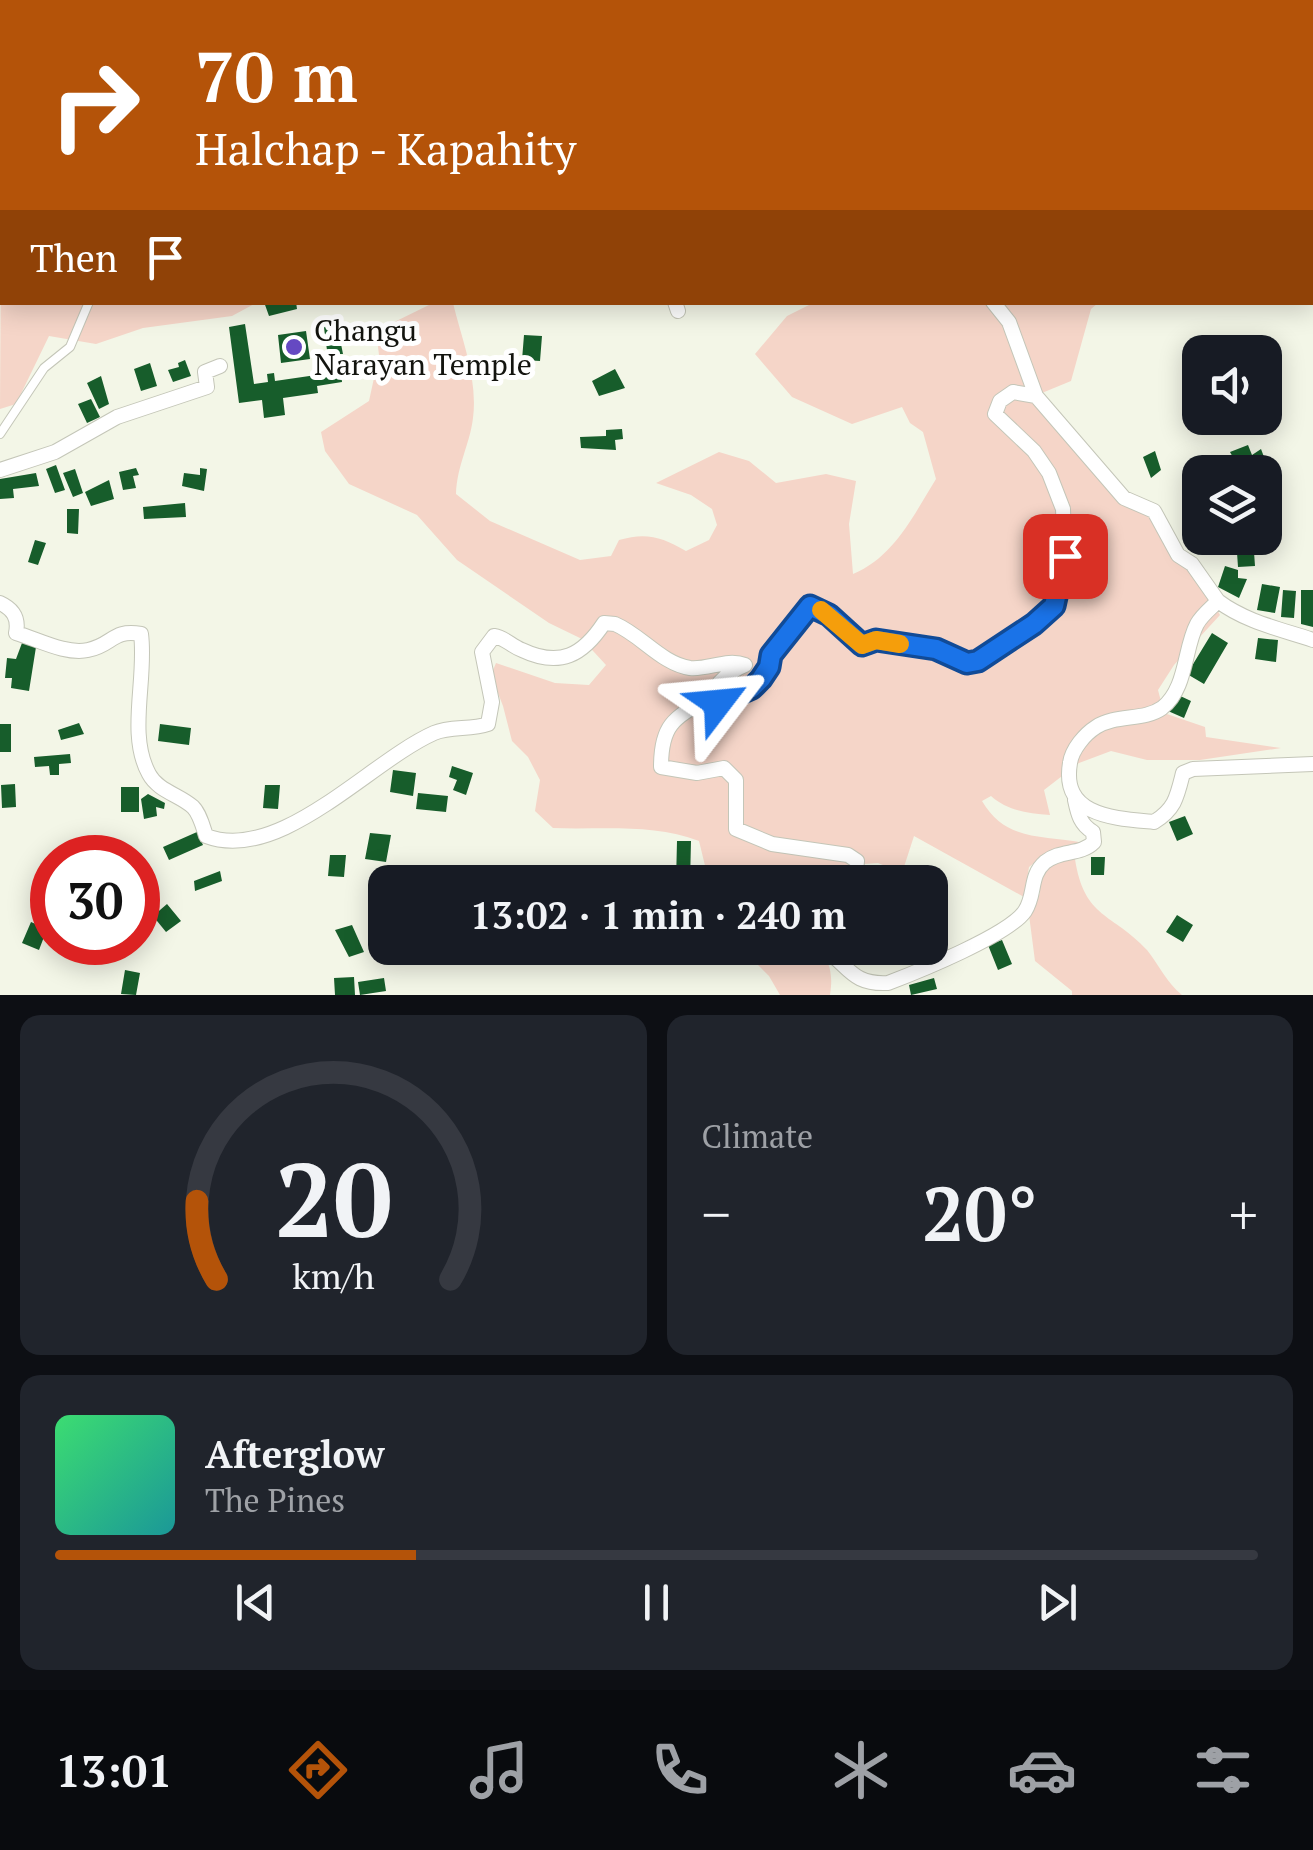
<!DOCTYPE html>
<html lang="en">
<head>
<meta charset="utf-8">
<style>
	:root { --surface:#171b24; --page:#20242c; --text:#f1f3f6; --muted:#9ea1a6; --line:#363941; --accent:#b45309 }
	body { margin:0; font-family:"PT Serif",serif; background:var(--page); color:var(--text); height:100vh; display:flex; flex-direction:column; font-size:38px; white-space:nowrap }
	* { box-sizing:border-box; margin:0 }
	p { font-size:32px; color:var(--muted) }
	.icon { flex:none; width:55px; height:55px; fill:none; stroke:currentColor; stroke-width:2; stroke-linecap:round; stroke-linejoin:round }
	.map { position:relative; height:995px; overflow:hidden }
	.panel { display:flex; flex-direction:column; gap:20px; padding:20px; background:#0d0f14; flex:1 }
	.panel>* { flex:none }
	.banner { position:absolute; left:0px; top:0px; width:1315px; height:305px; box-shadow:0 5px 25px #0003; background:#b45309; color:#fff; overflow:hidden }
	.buttons { position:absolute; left:1182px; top:335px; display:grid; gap:20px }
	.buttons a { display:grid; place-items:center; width:100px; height:100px; border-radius:20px; background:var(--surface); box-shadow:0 5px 25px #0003; font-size:50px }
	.speed { position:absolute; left:30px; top:835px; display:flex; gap:20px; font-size:50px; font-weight:700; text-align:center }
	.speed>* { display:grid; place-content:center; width:130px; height:130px; border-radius:50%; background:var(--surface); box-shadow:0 5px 25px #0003; line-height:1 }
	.speed .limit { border:15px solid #d22; background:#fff; color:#111 }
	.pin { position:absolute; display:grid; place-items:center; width:85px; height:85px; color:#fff; margin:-42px; border-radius:20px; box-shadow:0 5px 15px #0006 }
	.me { position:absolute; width:110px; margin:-55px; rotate:61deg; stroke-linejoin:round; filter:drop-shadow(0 0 8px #0008) }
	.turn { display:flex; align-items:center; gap:35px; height:210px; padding:0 30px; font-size:45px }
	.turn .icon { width:130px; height:130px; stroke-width:2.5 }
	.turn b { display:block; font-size:70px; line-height:85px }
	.then { display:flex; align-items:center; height:95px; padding:0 30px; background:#0003; gap:20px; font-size:38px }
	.big { font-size:75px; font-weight:800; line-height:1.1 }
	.panel .widget { flex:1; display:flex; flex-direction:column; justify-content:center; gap:15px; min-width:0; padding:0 35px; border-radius:20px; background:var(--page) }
	.panel .dial { align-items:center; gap:0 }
	.dial svg { height:260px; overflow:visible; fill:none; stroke:var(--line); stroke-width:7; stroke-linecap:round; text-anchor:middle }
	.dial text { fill:var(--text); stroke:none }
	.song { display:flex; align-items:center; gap:30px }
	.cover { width:120px; height:120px; border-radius:15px; background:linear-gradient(135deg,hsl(140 70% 55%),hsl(180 70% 35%)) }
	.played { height:10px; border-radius:5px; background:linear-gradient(90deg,var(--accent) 30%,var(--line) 30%) }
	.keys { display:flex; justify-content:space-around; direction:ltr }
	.heat { display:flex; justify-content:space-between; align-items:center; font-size:55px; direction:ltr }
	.panel .tiles { flex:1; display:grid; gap:20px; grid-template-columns:1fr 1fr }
	.widget:last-child { grid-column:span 2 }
	.trip { position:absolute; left:368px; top:865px; width:580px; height:100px; border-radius:20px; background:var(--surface); box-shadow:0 5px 25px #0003; font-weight:800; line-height:100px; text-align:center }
	.menu { display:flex; height:160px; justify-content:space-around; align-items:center; background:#090b0e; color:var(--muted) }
	.menu .icon { width:70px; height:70px }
	.menu .current { color:var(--accent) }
	.menu b { font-size:45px; color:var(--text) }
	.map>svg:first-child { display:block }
	.green { fill:#f5d5c8 }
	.building { fill:#175d2b }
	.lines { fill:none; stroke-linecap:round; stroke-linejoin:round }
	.lane-casing { stroke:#c4c6b8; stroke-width:10 }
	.street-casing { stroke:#c4c6b8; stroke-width:16 }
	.lane { stroke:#fff; stroke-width:8 }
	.street { stroke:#fff; stroke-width:14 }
	.route-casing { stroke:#114b97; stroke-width:25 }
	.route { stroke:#1a73e8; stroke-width:18 }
	.slow { stroke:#f59e0b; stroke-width:18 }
	.poi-dot { fill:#6549c2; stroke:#fff; stroke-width:4 }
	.labels { text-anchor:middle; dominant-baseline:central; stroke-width:10; stroke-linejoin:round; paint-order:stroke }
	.poi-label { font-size:30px; fill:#13140f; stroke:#fff; text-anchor:start }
</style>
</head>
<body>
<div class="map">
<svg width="1313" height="995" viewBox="0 0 1313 995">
	<rect width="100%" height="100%" fill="#f3f6e7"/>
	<path class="green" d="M66,0h756l-757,2z
		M2,59v243l254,1 -24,13 -89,12 -47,16 -47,-8 -33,68 -16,5z
		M815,302l283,1 -7,6 -20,72 -34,14 87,103 27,21 50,61 19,35 -46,50 -16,25 6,23 41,14 1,10 75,11 -81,12h-53l-36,-9 -32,12 -35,27 6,25c-23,-2 -42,-4 -59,-19l-9,5c24,41 60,34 102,42l-40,12 -15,12 -5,30 -110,-61 -12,37 -24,-10 -14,1 -16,18h-139l-10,-41c-46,-18 -98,-11 -146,-13l-18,-17 5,-31 -12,-23 -16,-16 -9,-35 -12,-31 5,-12 59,20 34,2 17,-20 -24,-26 -33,-16 -92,-63 -40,-45 -68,-31 -24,-33 -4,-19 48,-31 10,-46 -3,-24 57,-28h20c9,37 25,76 20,115 -3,26 -16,47 -17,76l34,27 90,39 31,-4 8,-16c27,-8 43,-3 67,11l23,-11 8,-15 -5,-16 -21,-14 -35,-12 63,-31 30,9 27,22 50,-9 30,7 -7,43 4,50c41,-17 60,-58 83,-95l-13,-47 -13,-9 -8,-16 -50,17 -60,-27 -37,-43 32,-38z
		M1063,856l12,3c9,60 38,54 72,91 12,15 20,33 35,45h-110v-4l-37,-30 -6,-46 11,-22 -2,-6 5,-18z
		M741,948c45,0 99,-17 89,47h-50l-11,-19z"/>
	<path class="building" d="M264,302h32l1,7 -28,7z
		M336,319l7,35h-4l3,28 -25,4 1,7 -35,5 2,17 -21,3 -2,-18 -23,3 -10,-76 16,-3 9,60 14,-2 -1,-8 7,-1 1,8 55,-8 -7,-53z
		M306,331l4,28 -29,4 -3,-28z
		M524,335l18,1 -2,25 -18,-1z
		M185,360l6,16 -18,6 -5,-12 11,-3 -1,-4z
		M150,363l7,23 -16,5 -7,-22z
		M615,369l10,19 -26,8 -7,-15z
		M101,376l8,28 -10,5 -12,-26z
		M91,399l9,18 -13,6 -9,-19z
		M622,429l1,10 -8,1 1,10 -35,-2 -1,-11 26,-1v-6z
		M1248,445l4,10 9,-6 6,16 -26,7 -11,-20z
		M1155,451l6,19 -10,8 -8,-21z
		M56,465l9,25 -10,3 -9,-24z
		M136,468l3,7 -6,1 3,12 -13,2 -4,-18z
		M200,468l7,1 -3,22 -22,-5 2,-13 16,2z
		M75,469l8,24 -10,4 -10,-24z
		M36,473l3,13 -26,3 1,9 -14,1v-20z
		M109,480l5,19 -23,7 -6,-14z
		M185,503l1,14 -42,2 -1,-12z
		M67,509h12l-1,25 -11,-1z
		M1236,538h17l2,28 -17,1z
		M35,540l11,3 -8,22 -10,-3z
		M1225,566l13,4v8l9,1 -8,19 -21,-11z
		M1262,584l18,3 -5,26 -18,-3z
		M1283,590l13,1 -2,27 -13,-1z
		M1301,590h12v37l-12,-3z
		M1212,633l16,10 -24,41 -17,-10z
		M1258,638l20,2 -2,22 -21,-3z
		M22,643l14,4 -7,44 -18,-3 1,-10h-7l2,-20 9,1z
		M1176,694l15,7 -7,17 -16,-7z
		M79,723l5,11 -23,6 -3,-10z
		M0,724h11v28h-11z
		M160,724l31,4 -2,17 -31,-4z
		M70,754l1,9 -12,1v11h-9l-1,-9 -14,1 -1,-10z
		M452,766l21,7 -7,22 -13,-5 4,-10 -8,-3z
		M393,770l23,3 -3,23 -23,-4z
		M15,784l1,23 -14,1 -1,-23z
		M265,785h15l-2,24 -15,-1z
		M121,787h18v25h-18z
		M418,793l30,3 -2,16 -30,-3z
		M148,794l17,9 -1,6 -8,-2 1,9 -13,3 -3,-20z
		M1185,816l8,18 -16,7 -8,-19z
		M197,832l6,13 -34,15 -6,-13z
		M370,833l21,2 -5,27 -21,-3z
		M677,841h14l-1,41h-14z
		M330,855h16l-2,22 -16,-1z
		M1091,857h14l-1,18h-13z
		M220,871l2,10 -27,10 -1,-10z
		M937,899l11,5 -15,30 -3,-1v-21z
		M167,904l14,17 -15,11 -13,-16z
		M1177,915l16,10 -10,17 -17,-10z
		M31,922l16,7 -8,21 -17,-7z
		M352,925l12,27 -15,5 -14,-27z
		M1002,940l10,24 -14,6 -10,-25z
		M536,951l23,2 -1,12 -23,-2z
		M125,970l15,3 -4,22 -15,-1z
		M354,977l1,18h-20l-1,-17z
		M384,978l2,13 -26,4 -2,-13z
		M934,978l3,11 -26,6 -2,-10z"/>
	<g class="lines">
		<defs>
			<path id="lane" d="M0,434l44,-66 26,-21 19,-45"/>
			<path id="street" d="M521,0l1,2
				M852,0v2
				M1298,2v-2
				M1312,19h1
				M1312,90h1
				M675,302l3,9
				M993,302l16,20 27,74 88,102 30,13 24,44 14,9 26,37c-7,7 -17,15 -21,23 -13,24 -10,65 -35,84 -18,13 -46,6 -66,19 -11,7 -24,22 -26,36 -9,53 43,55 84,59 21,-13 23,-25 29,-49l10,-4 120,-5
				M0,470l55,-18 62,-35 90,-30 -2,-15 15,-6
				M1218,601c28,21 62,28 95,39
				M0,603c13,6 19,15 16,30 21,6 50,22 72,17 25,-5 24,-21 53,-16 6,45 -14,100 8,140 9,17 31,21 44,33 7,7 10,20 13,29 74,28 163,-74 228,-103 16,-7 37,-3 54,-9l4,-22 -10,-50 12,-16c12,2 17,10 28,14 38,18 61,5 82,-27l11,1c26,11 47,40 75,44 18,2 37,-10 55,-3 -15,6 -29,18 -36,33l9,5 34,-15 9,-9 8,-12 2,-12 39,-49 19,9 33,30 14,-5 60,9 31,14 11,-2 56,-37 20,-18 11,-49 -2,-48 -14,-36 -15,-22 -39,-37 5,-13 13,-9 23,4
				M709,698c-35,20 -48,26 -48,69l36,6 27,-5 12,12v49l36,15 76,11 9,6 -2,21
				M822,948c27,16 28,37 66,35 29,-11 121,-48 137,-72 11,-17 4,-35 20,-49 16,-13 35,-6 49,-20l-1,-10c-13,-8 -15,-18 -18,-32"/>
		</defs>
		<use href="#lane" class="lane-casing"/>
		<use href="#street" class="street-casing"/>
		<use href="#lane" class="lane"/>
		<use href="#street" class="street"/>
	</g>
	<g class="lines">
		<defs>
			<path id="route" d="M718,703l34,-15 9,-9 8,-12 2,-12 39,-49 19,9 33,30 14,-5 60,9 31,14 11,-2 56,-37 20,-18 11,-50"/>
		</defs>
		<use href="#route" class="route-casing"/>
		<use href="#route" class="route"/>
		<path class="slow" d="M821,610l41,35 14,-5 24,4"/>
	</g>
	<circle class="poi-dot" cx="294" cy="347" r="10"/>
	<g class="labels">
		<g class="poi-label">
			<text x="314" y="330">Changu<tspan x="314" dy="34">Narayan Temple</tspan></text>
		</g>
	</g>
</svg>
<div class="buttons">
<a><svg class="icon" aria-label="sound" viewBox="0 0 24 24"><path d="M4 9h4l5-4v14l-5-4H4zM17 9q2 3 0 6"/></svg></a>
<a><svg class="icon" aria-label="layers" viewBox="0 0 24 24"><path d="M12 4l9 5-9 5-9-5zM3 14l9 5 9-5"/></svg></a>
</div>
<div class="speed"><div class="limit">30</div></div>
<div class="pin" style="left:1065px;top:556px;background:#d93025"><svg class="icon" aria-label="arrive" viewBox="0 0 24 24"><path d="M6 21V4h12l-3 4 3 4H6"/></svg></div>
<svg class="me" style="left:718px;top:703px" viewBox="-20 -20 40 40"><path d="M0-17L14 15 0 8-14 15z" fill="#1a73e8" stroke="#fff" stroke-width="4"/></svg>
<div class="trip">13:02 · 1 min · 240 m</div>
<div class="banner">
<div class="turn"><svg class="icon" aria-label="right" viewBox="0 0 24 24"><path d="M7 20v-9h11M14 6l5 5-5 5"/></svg><div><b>70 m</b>Halchap - Kapahity</div></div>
<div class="then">Then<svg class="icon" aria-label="arrive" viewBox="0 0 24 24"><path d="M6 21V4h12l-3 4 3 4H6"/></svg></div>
</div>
</div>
<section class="panel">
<div class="tiles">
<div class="widget dial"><svg viewBox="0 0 100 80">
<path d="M14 69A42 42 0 1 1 86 69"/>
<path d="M14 69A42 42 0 0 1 8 45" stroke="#b45309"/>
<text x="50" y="56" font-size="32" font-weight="700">20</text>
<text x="50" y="72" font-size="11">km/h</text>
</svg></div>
<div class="widget"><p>Climate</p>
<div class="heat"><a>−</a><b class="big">20°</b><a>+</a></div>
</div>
<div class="widget">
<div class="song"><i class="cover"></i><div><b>Afterglow</b><p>The Pines</p></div></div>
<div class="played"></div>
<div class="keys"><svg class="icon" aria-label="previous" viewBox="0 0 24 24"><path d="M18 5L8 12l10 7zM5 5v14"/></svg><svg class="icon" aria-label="pause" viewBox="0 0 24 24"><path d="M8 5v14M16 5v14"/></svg><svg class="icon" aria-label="next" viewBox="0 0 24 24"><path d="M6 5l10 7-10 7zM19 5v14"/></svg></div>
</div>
</div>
</section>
<nav class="menu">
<b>13:01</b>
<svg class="icon current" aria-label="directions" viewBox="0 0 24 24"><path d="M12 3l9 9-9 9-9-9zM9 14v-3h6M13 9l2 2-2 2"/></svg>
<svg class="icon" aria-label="music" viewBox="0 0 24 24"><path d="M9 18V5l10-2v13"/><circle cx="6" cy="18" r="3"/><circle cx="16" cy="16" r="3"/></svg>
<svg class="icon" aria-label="phone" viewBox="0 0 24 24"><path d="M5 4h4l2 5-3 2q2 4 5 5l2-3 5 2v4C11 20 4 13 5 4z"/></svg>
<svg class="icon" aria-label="climate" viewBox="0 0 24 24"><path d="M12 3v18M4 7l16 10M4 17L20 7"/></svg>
<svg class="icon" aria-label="car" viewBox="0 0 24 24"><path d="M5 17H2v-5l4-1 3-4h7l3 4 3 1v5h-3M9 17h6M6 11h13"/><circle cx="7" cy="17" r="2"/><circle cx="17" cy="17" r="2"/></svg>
<svg class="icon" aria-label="filters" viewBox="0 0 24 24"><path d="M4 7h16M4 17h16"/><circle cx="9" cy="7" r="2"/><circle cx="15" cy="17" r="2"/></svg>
</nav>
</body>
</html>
